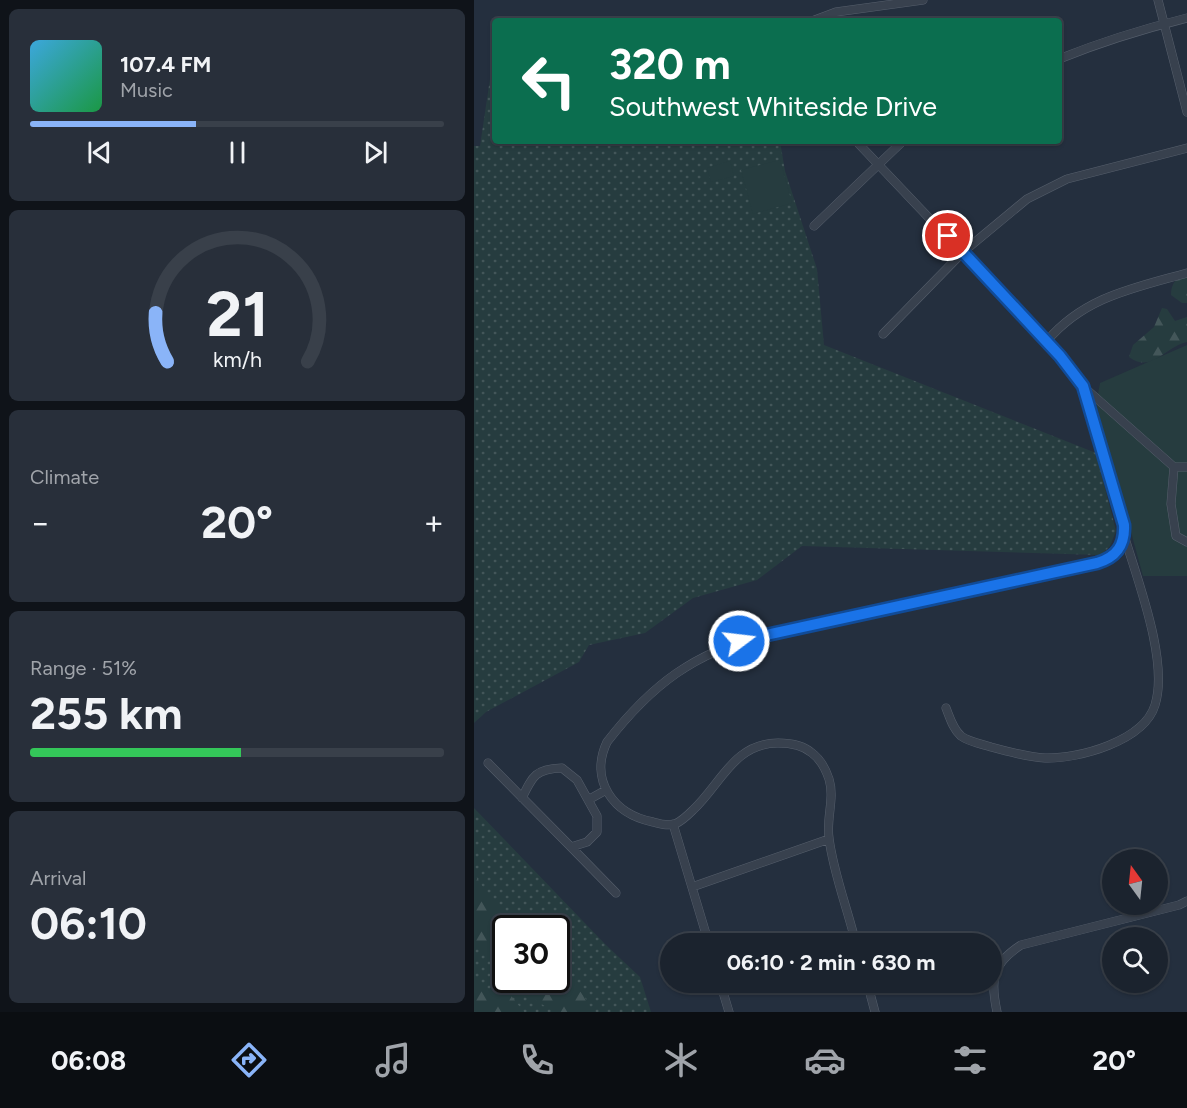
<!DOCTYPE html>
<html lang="en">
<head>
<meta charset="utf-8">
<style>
	:root { --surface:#1b232e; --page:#282f3a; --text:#f1f3f6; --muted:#a0a4aa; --line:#39404a; --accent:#8ab4f8 }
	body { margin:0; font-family:Figtree,sans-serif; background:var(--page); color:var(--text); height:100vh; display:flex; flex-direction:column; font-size:22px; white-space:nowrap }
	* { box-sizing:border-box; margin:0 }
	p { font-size:20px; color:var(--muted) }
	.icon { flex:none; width:33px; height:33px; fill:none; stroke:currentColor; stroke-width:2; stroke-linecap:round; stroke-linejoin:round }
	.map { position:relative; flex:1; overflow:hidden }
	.panel { display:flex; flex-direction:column; gap:9px; padding:9px; background:#0f1319; width:474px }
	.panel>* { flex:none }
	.hud { position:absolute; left:18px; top:18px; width:570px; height:126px; border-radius:6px; box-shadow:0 2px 4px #0004,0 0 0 2px var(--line); background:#0b6e4f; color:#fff; overflow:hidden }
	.needle { width:39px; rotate:345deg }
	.tools { position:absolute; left:628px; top:849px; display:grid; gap:12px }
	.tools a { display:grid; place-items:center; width:66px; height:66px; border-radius:50%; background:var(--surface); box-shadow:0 2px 4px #0004,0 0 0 2px var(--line); font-size:30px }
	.speed { position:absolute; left:18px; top:915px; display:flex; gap:12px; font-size:30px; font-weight:700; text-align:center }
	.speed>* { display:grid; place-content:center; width:78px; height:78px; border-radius:50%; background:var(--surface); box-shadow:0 2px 4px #0004,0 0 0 2px var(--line); line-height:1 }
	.speed .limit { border:3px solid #111; border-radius:9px; background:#fff; color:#111 }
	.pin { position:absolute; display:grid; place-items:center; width:51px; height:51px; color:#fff; margin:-26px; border:3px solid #fff; border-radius:50%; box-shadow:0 2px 6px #0007 }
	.me { position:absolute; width:66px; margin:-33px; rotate:75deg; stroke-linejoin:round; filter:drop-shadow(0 0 4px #0008) }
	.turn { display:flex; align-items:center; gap:21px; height:126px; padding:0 18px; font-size:27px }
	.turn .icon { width:78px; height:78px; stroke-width:2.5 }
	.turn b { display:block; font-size:42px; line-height:51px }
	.big { font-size:45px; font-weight:700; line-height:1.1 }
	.panel .tile { flex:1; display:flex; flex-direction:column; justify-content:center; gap:9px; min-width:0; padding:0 21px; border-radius:9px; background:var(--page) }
	.panel .dial { align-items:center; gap:0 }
	.dial svg { height:156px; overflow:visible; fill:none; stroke:var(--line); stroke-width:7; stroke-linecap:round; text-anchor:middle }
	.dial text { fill:var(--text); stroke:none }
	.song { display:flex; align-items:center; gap:18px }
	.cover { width:72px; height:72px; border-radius:9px; background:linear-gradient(135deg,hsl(200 70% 55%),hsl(140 70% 35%)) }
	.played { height:6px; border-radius:3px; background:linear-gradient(90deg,var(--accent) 40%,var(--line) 40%) }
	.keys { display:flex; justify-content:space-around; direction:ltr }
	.heat { display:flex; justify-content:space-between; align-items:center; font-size:33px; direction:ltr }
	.charge { height:9px; border-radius:4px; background:linear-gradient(90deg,#34c759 51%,var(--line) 0) }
	.trip { position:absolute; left:186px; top:933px; width:342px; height:60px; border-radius:30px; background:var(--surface); box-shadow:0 2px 4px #0004,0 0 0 2px var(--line); font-weight:700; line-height:60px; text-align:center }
	.tab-bar { display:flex; height:96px; justify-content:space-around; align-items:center; background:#0b0e12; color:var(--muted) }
	.tab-bar .icon { width:42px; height:42px }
	.tab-bar .active { color:var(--accent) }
	.tab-bar b { font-size:27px; color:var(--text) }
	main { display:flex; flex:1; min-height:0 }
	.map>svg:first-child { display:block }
	.grass { fill:url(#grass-dots); fill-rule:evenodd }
	.forest { fill:url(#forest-firs) }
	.park { fill:#263c3f }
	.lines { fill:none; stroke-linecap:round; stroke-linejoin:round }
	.street-casing { stroke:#565f6c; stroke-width:9 }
	.street { stroke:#38414e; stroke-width:8 }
	.route-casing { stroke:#114b97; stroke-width:15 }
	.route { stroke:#1a73e8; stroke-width:10 }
</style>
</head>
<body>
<main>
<section class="panel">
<div class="tile">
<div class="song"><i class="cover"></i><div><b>107.4 FM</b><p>Music</p></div></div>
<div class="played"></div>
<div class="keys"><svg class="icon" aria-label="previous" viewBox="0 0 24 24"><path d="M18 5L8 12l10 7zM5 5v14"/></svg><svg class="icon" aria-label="pause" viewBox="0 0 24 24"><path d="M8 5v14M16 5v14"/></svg><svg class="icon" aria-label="next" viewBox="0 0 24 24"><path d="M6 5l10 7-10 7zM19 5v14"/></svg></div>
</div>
<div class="tile dial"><svg viewBox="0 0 100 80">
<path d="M14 69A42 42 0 1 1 86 69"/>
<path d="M14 69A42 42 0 0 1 8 44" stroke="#8ab4f8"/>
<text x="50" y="56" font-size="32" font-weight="700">21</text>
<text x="50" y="72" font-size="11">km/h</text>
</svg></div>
<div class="tile"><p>Climate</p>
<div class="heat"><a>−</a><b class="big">20°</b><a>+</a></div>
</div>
<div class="tile"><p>Range · 51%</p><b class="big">255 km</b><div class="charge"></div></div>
<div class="tile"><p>Arrival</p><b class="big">06:10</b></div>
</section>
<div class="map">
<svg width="713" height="1012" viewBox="0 0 713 1012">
	<defs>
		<pattern id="grass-dots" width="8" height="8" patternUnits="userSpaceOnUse" patternTransform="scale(1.5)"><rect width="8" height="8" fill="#263c3f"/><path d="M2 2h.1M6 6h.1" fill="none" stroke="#435659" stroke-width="1.8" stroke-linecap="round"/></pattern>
		<pattern id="forest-firs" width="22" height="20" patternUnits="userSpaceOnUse" patternTransform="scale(1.5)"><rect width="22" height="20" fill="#263c3f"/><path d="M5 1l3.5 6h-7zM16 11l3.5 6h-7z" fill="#435659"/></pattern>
	</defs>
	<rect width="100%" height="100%" fill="#242f3e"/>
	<path class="grass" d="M21,70v71h285l5,30 32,98 7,76 272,108 20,78 -6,15 -9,9 -299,-9 -45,34 -64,18 -48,35 -56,12 -10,17 -93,50 -12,11v-577h6l11,-74z
		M0,808l132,137 34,32 11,35h-177zM32,928h50v52h-50z"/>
	<path class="forest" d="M713,271v32h-5l-11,-8c0,-12 6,-18 16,-24z
		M688,308l5,1 8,12 12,-4v25c-21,4 -35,32 -58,15l4,-12 21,-18z
		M0,873c11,21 31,38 47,55h-15l-1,44 -31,-33z
		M83,965l27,31 9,16h-42v-3c-8,-4 -17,-8 -22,-17 -3,-6 -3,-8 -9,-12h36z
		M0,974c8,18 13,16 30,13l20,25h-50z"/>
	<path class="park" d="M306,160l12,43 -39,11 -12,-44z
		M256,161l4,15 -23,6 -4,-14z
		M713,345v231h-44l-47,-172 4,-21z"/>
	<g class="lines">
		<defs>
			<path id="street" d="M684,0l29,112
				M338,21l24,-9 87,-12
				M585,59c42,-17 84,-30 128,-41
				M382,141l204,215 14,16 13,23 36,130 1,10c13,44 45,126 31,170 -11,36 -76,54 -110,53 -18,-1 -36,-6 -54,-11 -9,-3 -22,-5 -30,-11 -8,-7 -11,-18 -15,-28
				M340,226l89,-85
				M409,334l80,-82 64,-53 40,-20 120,-31
				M573,341c37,-44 87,-53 140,-68
				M612,389l88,78h13
				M700,467l-3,37 5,32 11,6
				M14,763l83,84 16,-5 10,-10v-16l-20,-36 -15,-12c-26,1 -29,7 -40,30
				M114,800l18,-10
				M199,824l36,120
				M97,847l45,46
				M218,887l137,-48
				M382,944c-8,-34 -23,-72 -27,-106 -3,-19 6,-40 0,-59 -3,-9 -9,-20 -17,-26 -9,-8 -22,-10 -34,-10 -44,0 -57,41 -85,67 -6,6 -11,11 -18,14 -8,2 -15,0 -22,-2 -40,-8 -64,-42 -46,-80 45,-58 87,-89 158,-108l332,-71c16,-4 24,-12 27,-28
				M246,982l9,30
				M393,982l8,30
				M523,1012c-7,-33 -5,-48 24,-67l158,-40 8,-4"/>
		</defs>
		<use href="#street" class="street-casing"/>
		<use href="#street" class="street"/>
	</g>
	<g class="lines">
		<defs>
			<path id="route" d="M265,641l358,-78c20,-6 28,-18 27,-38l-41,-139 -23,-30 -112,-120"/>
		</defs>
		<use href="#route" class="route-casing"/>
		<use href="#route" class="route"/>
	</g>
</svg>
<div class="tools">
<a><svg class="needle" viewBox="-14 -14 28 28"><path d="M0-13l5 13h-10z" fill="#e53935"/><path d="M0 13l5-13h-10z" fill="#a0a4aa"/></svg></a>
<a><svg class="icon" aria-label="search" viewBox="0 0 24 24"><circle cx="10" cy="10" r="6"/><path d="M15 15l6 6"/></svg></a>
</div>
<div class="speed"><div class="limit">30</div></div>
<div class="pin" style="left:474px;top:236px;background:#d93025"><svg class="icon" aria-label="arrive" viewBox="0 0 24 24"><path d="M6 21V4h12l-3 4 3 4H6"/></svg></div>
<svg class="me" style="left:265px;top:641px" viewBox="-20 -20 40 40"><circle r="17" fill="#1a73e8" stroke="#fff" stroke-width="3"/><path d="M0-11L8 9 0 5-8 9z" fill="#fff"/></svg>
<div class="trip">06:10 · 2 min · 630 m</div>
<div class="hud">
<div class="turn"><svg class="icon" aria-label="left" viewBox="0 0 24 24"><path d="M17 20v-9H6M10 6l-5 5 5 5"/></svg><div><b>320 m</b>Southwest Whiteside Drive</div></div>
</div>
</div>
</main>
<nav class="tab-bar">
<b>06:08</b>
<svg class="icon active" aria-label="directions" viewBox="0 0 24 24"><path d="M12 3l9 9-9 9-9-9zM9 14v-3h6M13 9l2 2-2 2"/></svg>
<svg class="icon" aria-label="music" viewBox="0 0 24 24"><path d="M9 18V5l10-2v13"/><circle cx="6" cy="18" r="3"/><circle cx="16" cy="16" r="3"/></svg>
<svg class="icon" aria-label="phone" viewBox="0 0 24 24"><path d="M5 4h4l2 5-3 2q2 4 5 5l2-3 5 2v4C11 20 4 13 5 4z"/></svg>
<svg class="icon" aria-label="climate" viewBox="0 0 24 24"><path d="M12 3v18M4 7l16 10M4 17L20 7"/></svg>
<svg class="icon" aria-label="car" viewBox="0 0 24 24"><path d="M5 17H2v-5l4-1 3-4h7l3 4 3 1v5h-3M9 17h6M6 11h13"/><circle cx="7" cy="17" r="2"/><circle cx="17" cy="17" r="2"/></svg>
<svg class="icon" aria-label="filters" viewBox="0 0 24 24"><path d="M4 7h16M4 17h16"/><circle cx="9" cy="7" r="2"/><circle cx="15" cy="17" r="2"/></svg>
<b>20°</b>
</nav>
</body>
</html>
